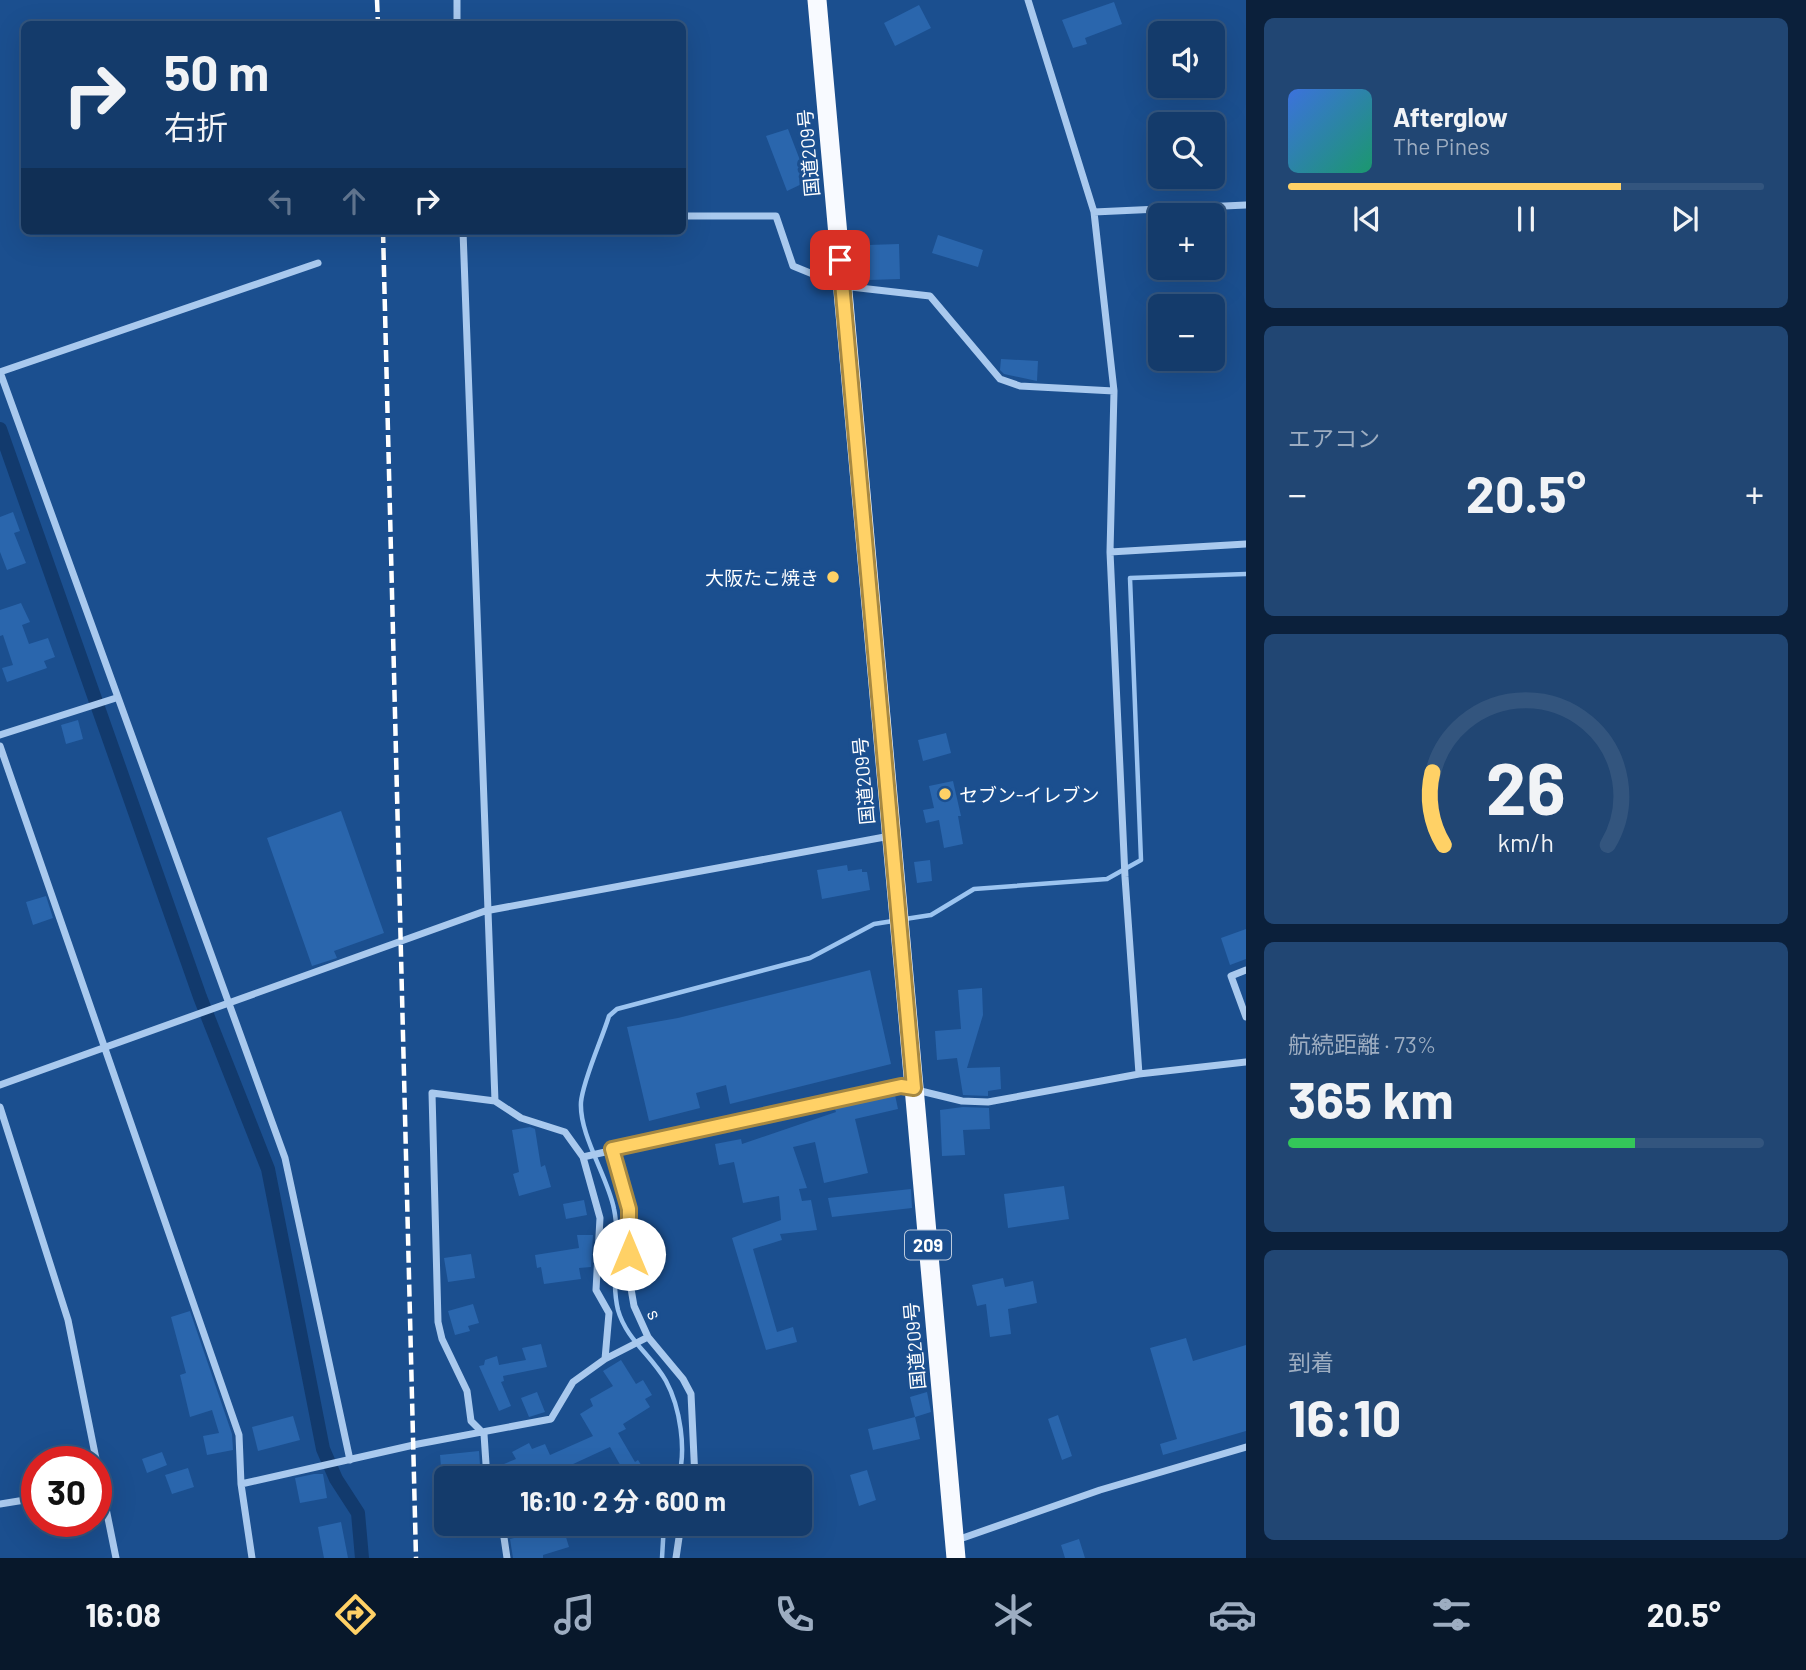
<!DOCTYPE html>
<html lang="ja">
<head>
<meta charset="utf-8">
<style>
	:root { --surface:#143b6b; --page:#214673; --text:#f1f3f6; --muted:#9dadc1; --line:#33557e; --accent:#ffd166 }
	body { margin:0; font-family:Barlow,"Noto Sans JP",sans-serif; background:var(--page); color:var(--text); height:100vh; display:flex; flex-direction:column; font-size:26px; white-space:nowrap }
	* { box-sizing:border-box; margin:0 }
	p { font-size:23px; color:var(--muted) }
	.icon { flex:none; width:38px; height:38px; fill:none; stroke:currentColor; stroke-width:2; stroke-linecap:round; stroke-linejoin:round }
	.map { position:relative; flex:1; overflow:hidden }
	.details { display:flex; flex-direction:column; gap:18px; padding:18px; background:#0b203b; width:560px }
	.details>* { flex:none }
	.top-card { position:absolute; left:21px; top:21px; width:665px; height:214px; border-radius:10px; box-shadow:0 7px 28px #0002,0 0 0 2px var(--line); background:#143b6b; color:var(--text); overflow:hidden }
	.fabs { position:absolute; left:1148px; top:21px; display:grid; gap:14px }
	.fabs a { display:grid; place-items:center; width:77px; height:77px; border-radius:10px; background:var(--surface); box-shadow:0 7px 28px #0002,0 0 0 2px var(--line); font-size:35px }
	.speed { position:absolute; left:21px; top:1446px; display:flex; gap:14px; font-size:35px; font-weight:700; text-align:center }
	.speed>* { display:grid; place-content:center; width:91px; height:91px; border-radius:50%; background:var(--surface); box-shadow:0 7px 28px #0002,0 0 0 2px var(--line); line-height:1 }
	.speed .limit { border:10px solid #d22; background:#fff; color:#111 }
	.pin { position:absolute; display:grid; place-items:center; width:60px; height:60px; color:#fff; margin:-30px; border-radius:14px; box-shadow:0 4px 10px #0006 }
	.me { position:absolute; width:77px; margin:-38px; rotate:0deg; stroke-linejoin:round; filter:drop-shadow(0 0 5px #0008) }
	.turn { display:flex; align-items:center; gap:24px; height:147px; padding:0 28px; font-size:32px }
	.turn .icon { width:91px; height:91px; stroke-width:2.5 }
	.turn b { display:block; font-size:49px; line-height:60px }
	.lanes { display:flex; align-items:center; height:66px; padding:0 28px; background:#0003; justify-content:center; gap:35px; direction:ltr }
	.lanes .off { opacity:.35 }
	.big { font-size:52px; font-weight:700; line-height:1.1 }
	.details .widget { flex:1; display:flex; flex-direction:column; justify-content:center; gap:10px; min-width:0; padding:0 24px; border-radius:10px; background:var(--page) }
	.details .dial { align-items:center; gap:0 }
	.dial svg { height:182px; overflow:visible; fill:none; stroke:var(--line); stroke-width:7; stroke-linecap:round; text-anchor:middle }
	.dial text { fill:var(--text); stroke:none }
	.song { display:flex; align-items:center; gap:21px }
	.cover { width:84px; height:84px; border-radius:10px; background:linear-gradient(135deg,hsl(220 70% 55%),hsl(160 70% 35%)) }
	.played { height:7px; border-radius:4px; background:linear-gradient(90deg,var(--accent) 70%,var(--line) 70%) }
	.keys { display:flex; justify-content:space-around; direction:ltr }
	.heat { display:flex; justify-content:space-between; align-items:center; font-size:38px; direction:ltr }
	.charge { height:10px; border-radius:5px; background:linear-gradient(90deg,#34c759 73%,var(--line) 0) }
	.trip { position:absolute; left:434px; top:1466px; width:378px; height:70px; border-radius:10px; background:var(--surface); box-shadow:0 7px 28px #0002,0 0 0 2px var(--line); font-weight:700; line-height:70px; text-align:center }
	.dock { display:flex; height:112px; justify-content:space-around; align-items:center; background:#08182b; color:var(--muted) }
	.dock .icon { width:49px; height:49px }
	.dock .current { color:var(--accent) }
	.dock b { font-size:32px; color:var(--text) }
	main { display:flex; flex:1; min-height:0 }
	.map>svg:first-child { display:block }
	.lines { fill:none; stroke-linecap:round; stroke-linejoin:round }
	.stream { stroke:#9cc4f0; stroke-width:4.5 }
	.canal { stroke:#123a6d; stroke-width:14 }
	.building { fill:#2a66ad }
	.minor { stroke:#a9c9ee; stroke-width:7 }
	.trunk { stroke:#f8faff; stroke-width:19 }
	.rail { stroke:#fff; stroke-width:4.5; stroke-dasharray:12 5; stroke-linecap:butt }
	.route-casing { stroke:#a68842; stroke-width:18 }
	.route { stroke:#ffd166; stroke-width:12 }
	.poi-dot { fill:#ffd166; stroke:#1b4f8f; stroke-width:2.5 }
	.labels { text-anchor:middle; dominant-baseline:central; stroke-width:7; stroke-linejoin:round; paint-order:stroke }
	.shield { fill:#1b4f8f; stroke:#bbcadd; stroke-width:2 }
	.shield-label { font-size:18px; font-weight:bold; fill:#fff }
	.street-label { font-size:19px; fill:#fff; stroke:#1b4f8f }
	.poi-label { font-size:19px; fill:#fff; stroke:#1b4f8f; text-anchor:end }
</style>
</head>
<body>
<main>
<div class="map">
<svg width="1246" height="1558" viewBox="0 0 1246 1558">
	<rect width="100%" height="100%" fill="#1b4f8f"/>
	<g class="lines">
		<path class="stream" d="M905,919l26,-4 43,-26 133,-10 34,-19 -11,-282 116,-4
			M678,1479c9,-29 2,-72 -12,-98 -14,-25 -40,-42 -48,-71 -8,-33 3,-68 -4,-101 -6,-32 -35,-74 -33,-107 2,-22 21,-63 28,-86l8,-7 193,-51 64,-34 19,-3
			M662,1558l2,-34"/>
		<path class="canal" d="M0,429l200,568 68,172 55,280 13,30 22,34 4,45"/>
	</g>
	<path class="building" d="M1114,2l8,22 -37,14 2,6 -14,4 -11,-28z
		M919,5l12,23 -36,18 -11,-23z
		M788,129l20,52 -21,10 -21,-55z
		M938,235l45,15 -5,17 -46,-14z
		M899,244l1,35 -31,1 -1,-35z
		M1001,359l37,2 -1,20 -33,-7 -4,-4z
		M13,512l7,19 -6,2 12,30 -19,7 -7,-18v-35z
		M21,603l9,19 -8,3 7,19 19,-6 7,19 -11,4 3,7 -40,14 -5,-14 11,-3 -10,-30 -3,1v-26z
		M78,720l5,19 -17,5 -5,-19z
		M946,733l5,20 -28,8 -5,-21z
		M953,781l8,35h-3l5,28 -19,4 -5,-28 -13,3 -3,-13 11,-2 -5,-22z
		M341,811l43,122 -50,18 3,7 -25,8 -45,-128z
		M930,860l2,21 -15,2 -3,-21z
		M847,865l1,6 14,-2v3h5l3,18 -48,9 -5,-29z
		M46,896l7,22 -20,7 -7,-23z
		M1246,929v30l-16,6 -9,-27z
		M870,970l21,94 -161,40 -4,-19 -30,8 4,15 -51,13 -22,-94 51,-9z
		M982,988l1,27 -16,53 33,-1 1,22 -13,2v5l-25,-1 -6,-37 -20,2 -2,-29 26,-2 -3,-39z
		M895,1095l3,14 -43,10 13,54 -44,10 -9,-41 -22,5 14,41 -8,1 3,12 9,-1 6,30 -37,4 2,6 -29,9 24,83 16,-5 4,15 -31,8 -34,-112 49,-18 -2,-24 -36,7 -9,-41 -15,3 -4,-21 26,-5 1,5 94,-32 -1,-3z
		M963,1107l26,1 1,21 -27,1 2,25 -23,1 -2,-46z
		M530,1127l5,2 6,38 4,-2 6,22 -32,9 -6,-22 6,-2 -7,-42z
		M1064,1186l5,33 -61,9 -4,-34z
		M911,1189l1,19 -80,9 -4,-19z
		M584,1200l3,15 -21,4 -3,-15z
		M577,1235h16l-2,32 -12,1 2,11 -37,5 -3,-17 -4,1 -2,-13 44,-7z
		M471,1254l4,24 -27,4 -4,-24z
		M1003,1278l2,9 28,-6 4,22 -29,6 3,25 -21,3 -4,-33 -9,2 -5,-21z
		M473,1304l6,19 -11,3 2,5 -15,4 -7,-24z
		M190,1311l42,123 1,16 -26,5 -4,-19 16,-3 -7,-23 -22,7 -10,-42 6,-2 -15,-56z
		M1186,1338l7,23 53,-16v86l-83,24 -3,-11 17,-5 -27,-91z
		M541,1344l6,23 -44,9 1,5 -3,1 10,24 -12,5 -20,-45 5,-1 1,-5 12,-4 2,9 27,-5 -4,-12z
		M621,1360l15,24 7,-4 9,15 -7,4 5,8 -27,17 3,5 -8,4 17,29 3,-2 12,19h-41l14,-9 -13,-23 -52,24 4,8h-69l-1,-10 24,-10 -4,-7 17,-9 3,6 13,-5 5,11 43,-19 -13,-22 13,-8 -3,-7 23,-13 -10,-15z
		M537,1392l8,20 -16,5 -8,-19z
		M927,1392l4,20 -16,5 -5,-20z
		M1058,1415l14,41 -10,4 -14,-41z
		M293,1416l7,24 -42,11 -6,-24z
		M915,1417l5,22 -47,11 -5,-21z
		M479,1451l2,28h-39l-2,-24z
		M162,1452l5,13 -20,8 -5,-14z
		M188,1468l6,19 -22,7 -7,-19z
		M867,1470l9,30 -17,6 -9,-31z
		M314,1474h9l4,24 -27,5 -5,-25z
		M341,1522l7,36h-24l-6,-31z
		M508,1524h54l7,23 -26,8v3h-30l-3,-19 4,-1z
		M1079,1539l6,19h-20l-4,-13z"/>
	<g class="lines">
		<path class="minor" d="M457,0v24
			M1028,0l66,212 20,179 -4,161 15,325 14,197
			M1094,212l152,-7
			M682,216h94l17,50 49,20 88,10 70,83 20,7 94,5
			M463,231l32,870
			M0,372l285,786 65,302
			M0,372l318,-109
			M1110,552l136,-8
			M0,735l116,-37
			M0,746l239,689 2,49 11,74
			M1246,970l-15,6 15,41
			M0,1085l485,-174 405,-75
			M0,1107l68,213 48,238
			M612,1149l17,60v68l5,29 14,31 35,42 8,15 4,85
			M583,1157l17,61 -4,72 13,23 -4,46 43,-22
			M487,1479l-3,-45 -13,-13 -4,-30 -25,-52 -4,-17 -6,-229 63,8 26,17 44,14 18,25 317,-71 62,15 26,1 151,-28 107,-12
			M241,1484l177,-40 133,-25 22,-37 32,-23
			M0,1504l37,-6
			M502,1524l5,34
			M957,1540l143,-50 146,-43
			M676,1558l5,-34"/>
		<path class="trunk" d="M817,0l139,1558"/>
		<path class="rail" d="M377,0l1,24
			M383,231l33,1327"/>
	</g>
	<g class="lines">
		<defs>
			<path id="route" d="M629,1254v-45l-17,-60 289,-63 13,2 -74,-828"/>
		</defs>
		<use href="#route" class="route-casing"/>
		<use href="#route" class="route"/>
	</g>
	<g class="poi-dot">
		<circle cx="833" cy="577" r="7"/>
		<circle cx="945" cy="794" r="7"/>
	</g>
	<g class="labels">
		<rect class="shield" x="905" y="1230.5" width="46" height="29" rx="5"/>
		<g class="shield-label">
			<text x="928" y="1245">209</text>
		</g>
		<g class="street-label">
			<text transform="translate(808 153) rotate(-95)">国道209号</text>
			<text transform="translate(863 781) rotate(-95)">国道209号</text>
			<text transform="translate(655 1314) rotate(66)">s</text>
			<text transform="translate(914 1346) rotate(-95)">国道209号</text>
		</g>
		<g class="poi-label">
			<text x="819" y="577">大阪たこ焼き</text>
			<text x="959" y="794" text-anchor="start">セブン-イレブン</text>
		</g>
	</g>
</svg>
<div class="fabs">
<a><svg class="icon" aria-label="sound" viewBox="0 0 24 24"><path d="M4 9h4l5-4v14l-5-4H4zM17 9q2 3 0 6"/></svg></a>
<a><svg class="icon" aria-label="search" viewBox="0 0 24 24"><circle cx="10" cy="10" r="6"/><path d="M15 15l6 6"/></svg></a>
<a>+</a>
<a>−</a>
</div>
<div class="speed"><div class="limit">30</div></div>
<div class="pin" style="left:840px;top:260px;background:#d93025"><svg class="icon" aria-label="arrive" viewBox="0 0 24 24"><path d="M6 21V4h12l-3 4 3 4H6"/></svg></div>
<svg class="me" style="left:629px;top:1254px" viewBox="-20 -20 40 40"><circle r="19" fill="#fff"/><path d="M0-13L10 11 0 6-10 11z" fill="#ffd166"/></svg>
<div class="trip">16:10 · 2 分 · 600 m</div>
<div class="top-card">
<div class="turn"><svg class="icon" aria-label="right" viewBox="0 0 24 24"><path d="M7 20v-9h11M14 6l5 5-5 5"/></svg><div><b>50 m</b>右折</div></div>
<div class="lanes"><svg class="icon off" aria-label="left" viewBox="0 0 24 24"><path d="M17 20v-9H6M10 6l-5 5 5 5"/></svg><svg class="icon off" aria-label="ahead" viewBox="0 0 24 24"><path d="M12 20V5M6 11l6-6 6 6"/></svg><svg class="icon" aria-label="right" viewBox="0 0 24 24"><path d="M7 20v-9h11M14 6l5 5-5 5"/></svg></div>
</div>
</div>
<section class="details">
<div class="widget">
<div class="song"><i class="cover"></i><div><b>Afterglow</b><p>The Pines</p></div></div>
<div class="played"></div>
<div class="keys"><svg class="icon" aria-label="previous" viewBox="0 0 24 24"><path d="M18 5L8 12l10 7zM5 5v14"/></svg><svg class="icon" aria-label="pause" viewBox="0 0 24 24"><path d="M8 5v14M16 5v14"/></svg><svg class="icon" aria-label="next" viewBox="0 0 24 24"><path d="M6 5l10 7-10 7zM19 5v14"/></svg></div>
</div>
<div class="widget"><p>エアコン</p>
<div class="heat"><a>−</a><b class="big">20.5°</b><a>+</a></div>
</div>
<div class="widget dial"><svg viewBox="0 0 100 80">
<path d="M14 69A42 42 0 1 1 86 69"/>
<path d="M14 69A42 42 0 0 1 9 37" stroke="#ffd166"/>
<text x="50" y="56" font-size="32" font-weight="700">26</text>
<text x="50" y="72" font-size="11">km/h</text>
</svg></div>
<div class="widget"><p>航続距離 · 73%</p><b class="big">365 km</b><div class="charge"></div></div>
<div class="widget"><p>到着</p><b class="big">16:10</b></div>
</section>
</main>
<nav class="dock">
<b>16:08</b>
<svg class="icon current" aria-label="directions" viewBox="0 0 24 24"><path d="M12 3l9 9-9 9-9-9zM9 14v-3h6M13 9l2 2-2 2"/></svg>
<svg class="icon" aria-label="music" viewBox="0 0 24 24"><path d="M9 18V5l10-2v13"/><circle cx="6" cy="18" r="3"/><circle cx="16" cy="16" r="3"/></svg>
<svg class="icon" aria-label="phone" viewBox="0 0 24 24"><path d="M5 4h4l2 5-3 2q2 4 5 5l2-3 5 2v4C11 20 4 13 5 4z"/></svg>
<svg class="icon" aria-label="climate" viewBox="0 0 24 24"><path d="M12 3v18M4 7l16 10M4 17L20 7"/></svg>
<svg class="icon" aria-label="car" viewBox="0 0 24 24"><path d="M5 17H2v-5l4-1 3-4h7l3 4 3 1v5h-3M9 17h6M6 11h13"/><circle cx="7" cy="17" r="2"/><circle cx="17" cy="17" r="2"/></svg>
<svg class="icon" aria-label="filters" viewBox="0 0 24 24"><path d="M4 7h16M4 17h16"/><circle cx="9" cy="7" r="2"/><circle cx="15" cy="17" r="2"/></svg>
<b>20.5°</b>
</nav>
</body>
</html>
